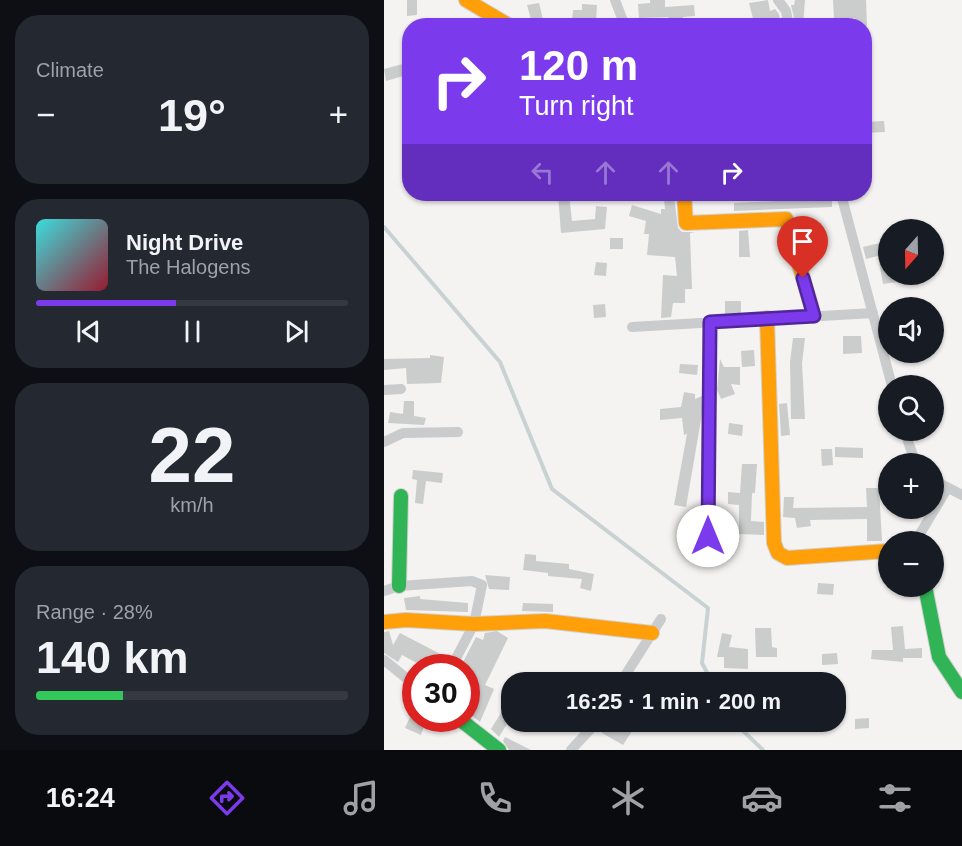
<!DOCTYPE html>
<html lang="en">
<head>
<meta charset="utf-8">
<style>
	:root { --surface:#171b24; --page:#242831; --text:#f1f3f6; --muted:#9ea1a6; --line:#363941; --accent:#7c3aed }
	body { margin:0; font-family:Helvetica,sans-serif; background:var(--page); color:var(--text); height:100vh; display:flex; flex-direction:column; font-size:22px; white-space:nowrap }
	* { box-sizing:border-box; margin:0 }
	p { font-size:20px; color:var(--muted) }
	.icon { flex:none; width:33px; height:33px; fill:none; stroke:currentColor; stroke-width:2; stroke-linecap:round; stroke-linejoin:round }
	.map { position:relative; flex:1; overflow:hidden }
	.panel { display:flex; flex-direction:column; gap:15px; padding:15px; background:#0d0f14; width:384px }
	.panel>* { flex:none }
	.hud { position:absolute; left:18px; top:18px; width:470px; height:183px; border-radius:24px; box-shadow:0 2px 4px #0004; background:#7c3aed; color:#fff; overflow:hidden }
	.needle { width:39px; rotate:200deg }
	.controls { position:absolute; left:494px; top:219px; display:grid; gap:12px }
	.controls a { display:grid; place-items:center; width:66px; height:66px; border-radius:50%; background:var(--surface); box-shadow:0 2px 4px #0004; font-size:30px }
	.speed { position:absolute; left:18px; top:654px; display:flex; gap:12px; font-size:30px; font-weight:700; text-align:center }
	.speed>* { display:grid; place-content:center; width:78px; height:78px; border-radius:50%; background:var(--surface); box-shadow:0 2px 4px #0004; line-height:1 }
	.speed .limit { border:9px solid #d22; background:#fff; color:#111 }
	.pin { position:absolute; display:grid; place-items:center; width:51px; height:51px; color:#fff; margin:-62px -26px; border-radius:50% 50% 50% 0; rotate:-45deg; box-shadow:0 0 6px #0007 }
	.pin .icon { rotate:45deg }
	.me { position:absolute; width:66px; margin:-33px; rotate:0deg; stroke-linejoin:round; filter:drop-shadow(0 0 4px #0008) }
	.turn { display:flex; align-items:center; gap:21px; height:126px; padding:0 18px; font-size:27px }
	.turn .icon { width:78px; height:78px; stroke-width:2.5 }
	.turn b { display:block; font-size:42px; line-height:51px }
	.lanes { display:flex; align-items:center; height:57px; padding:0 18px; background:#0003; justify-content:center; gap:30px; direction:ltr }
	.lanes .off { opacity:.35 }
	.big { font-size:45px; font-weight:700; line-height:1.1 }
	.panel .card { flex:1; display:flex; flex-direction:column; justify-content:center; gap:9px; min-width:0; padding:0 21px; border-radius:24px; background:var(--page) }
	.panel .dial { align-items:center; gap:0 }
	.dial b { font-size:78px; line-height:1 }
	.song { display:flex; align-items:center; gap:18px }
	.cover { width:72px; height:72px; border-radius:9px; background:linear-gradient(135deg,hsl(180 70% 55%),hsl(350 70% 35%)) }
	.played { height:6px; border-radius:3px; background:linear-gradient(90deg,var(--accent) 45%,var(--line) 45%) }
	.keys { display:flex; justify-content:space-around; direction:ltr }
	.heat { display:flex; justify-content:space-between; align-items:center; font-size:33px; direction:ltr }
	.charge { height:9px; border-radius:4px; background:linear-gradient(90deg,#34c759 28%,var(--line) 0) }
	.trip { position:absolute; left:117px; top:672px; width:345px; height:60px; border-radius:24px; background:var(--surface); box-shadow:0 2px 4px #0004; font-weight:700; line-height:60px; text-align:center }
	.tab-bar { display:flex; height:96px; justify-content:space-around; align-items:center; background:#090b0e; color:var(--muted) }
	.tab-bar .icon { width:42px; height:42px }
	.tab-bar .current { color:var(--accent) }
	.tab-bar b { font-size:27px; color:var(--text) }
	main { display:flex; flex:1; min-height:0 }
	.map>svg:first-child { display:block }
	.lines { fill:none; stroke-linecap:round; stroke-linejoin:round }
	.stream { stroke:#c8d2d3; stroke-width:4 }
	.building { fill:#cbcccc }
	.fast-casing { stroke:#d0d1d1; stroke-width:16 }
	.slow-casing { stroke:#d0d1d1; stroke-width:16 }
	.street { stroke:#cacbcc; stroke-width:10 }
	.fast { stroke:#30b455; stroke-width:14 }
	.slow { stroke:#ff9f0a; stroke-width:14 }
	.route-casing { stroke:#51269a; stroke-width:15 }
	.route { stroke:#7c3aed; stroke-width:10 }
</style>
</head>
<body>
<main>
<section class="panel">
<div class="card"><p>Climate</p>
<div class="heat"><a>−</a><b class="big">19°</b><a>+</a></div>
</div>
<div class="card">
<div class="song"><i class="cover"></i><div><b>Night Drive</b><p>The Halogens</p></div></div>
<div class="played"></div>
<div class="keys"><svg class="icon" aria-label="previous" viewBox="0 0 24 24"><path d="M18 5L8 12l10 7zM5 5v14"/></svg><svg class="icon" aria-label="pause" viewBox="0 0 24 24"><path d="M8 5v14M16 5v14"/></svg><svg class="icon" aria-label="next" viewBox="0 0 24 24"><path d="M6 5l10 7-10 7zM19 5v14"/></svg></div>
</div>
<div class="card dial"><b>22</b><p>km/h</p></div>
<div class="card"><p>Range · 28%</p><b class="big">140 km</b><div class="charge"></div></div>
</section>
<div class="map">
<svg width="578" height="750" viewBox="0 0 578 750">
	<rect width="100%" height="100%" fill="#f4f3f1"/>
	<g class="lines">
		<path class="stream" d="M0,227l116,135 52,127 156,119 -6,55 10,19
			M350,722l29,28"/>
	</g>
	<path class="building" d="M23,0h10v15l-10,1z
		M266,0h15v7l29,-2 1,11 -12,1v9h-11l-4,-9 -29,1 -1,-14 12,-1z
		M384,0l2,11 5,-2 4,5 2,12h-11v-3l-15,3 -6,-23z
		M411,0h10l-2,26h-7l-5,-21h3z
		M449,0h33l1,26h-12v-8h-21z
		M155,3l3,12 2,11h-11l-3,-10 -3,-11z
		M198,4l15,1 -1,16 -24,-1 1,-10h9z
		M26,62v12l-24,7 -2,-12z
		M500,121l1,11 -21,1v-11z
		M174,194h11l3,27 23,-2 1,-13 11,1 -2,22 -44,4z
		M393,194l55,1v12l-98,4v-8l42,-2z
		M290,197l4,31 4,4h13l-5,1 2,56h-7v14h-12l-2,14 -10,1 2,-43 14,1 -2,-19 -28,-2 2,-21h-5l2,-13 -17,-5 3,-11 29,9v-5h4l-1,-11z
		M364,230l2,27h-11v-26z
		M226,238h13v11h-13z
		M504,241v33h22v6l-27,4 -5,-28 -12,3 -3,-12z
		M212,262l11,1 -1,13 -12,-1z
		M341,301h16v12l-16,1z
		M221,304l1,13 -12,1 -1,-13z
		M459,336h18l1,17 -19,1z
		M409,338h12l-3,25 3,56h-14l-1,-57z
		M370,350l1,16 -13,1 -1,-16z
		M46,355l14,2 -3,26 -34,1 -1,-16 -22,2v-11l46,-1z
		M336,359l4,8h16v18l-9,-1 4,10 -14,5 -4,-9z
		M296,364l18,1 -1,10 -18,-2z
		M300,392l11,2v5l7,-3v18l-16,93 -12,-2 13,-71 -3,1 -2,-17 -22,2v-11l21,-2z
		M20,401h10v15l12,2 -2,7 -36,-2 2,-11 13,2z
		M403,403l3,32 -9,1 -2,-32z
		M345,423l14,2 -1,11 -14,-2z
		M451,447l28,1v10l-28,-1z
		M437,449h11l1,16 -11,1z
		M358,464h15l-2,29h-3l-1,28 13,1v13l-25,-1v-29l-11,-1v-12l12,1z
		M29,470l30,3 -1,10 -16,-2 -3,23 -8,-1 2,-23 -5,-1z
		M482,488h13l3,53h-15v-22l-57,1 1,6 -14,2 -2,-10 -12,-1 1,-20h10l-1,11 74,-1z
		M141,554l11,1v6l33,3v5l25,5 -3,17 -11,-3 2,-9 -34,-3v-3l-25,-3z
		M101,575l25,2 -1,13 -20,-1z
		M434,583l16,1 -1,11 -16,-1z
		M36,596v3l48,4v9l-62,-2 -2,-12z
		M139,603l30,1v8l-31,-1z
		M519,626l2,23 17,-1v10h-19v4l-32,-3 1,-9h21l-2,-23z
		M371,628h16l1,19 5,1v9h-21z
		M5,631l4,14 7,-12 48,25 -4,10h-18l-24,-13 -4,7 -14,-9v-21z
		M113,631l11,7 -23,47 9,4 -14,33 -14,-11v-43h-6l16,-31 7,3 2,-7z
		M338,633l10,2 -3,12 19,2v20l-24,-1v-11h-7z
		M453,653l1,11 -16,1v-11z
		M128,695v21l-13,21 -8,-8z
		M27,715l5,3h11l-6,17 -16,-7z
		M485,718v10l-14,1v-10z
		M222,722l15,7 5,-7h12l-15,23 -21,-12z
		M121,737l26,13h-22l-6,-9z"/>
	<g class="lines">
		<defs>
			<path id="fast" d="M15,586l2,-90
				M541,586l14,71 23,35
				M74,718l41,32"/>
			<path id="slow" d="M82,0l44,26
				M300,194l2,29 100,-4 28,97
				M383,318l7,225 4,10 9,5 101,-7
				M0,622l22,-2 68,4 71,-3 107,12"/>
		</defs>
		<use href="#fast" class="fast-casing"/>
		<use href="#slow" class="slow-casing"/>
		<path class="street" d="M231,0l10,26
			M394,0l8,11 3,15
			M457,194l51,192
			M248,327l241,-14
			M0,390l17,-1
			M520,430l12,34
			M0,442l19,-9 55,-1
			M549,480l29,15
			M324,536l2,-213
			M531,542l32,-53
			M0,591l15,-5 73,-5 10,4 -8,39 -23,44
			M0,660l32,26
			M237,682l40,-63
			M187,750l26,-28"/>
		<use href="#fast" class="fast"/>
		<use href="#slow" class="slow"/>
	</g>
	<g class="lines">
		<defs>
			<path id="route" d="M324,536l2,-214 104,-6 -11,-38"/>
		</defs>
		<use href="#route" class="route-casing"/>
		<use href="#route" class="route"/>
	</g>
</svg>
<div class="controls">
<a><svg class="needle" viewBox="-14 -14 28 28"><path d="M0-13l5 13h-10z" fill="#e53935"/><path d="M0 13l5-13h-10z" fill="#9ea1a6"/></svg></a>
<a><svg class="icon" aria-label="sound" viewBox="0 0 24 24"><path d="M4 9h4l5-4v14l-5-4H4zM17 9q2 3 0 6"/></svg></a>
<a><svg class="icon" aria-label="search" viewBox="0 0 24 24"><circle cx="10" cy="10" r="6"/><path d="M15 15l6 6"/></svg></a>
<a>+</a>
<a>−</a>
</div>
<div class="speed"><div class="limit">30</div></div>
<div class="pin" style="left:419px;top:278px;background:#d93025"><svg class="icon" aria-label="arrive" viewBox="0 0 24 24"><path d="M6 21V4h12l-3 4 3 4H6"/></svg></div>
<svg class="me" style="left:324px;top:536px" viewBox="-20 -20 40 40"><circle r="19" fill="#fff"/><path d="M0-13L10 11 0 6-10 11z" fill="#7c3aed"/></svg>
<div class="trip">16:25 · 1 min · 200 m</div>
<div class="hud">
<div class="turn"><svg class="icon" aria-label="right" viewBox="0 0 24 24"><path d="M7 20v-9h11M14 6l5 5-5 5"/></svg><div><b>120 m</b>Turn right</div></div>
<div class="lanes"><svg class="icon off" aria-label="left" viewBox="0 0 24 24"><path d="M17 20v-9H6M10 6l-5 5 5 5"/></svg><svg class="icon off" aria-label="ahead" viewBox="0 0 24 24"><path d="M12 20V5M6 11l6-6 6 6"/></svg><svg class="icon off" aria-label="ahead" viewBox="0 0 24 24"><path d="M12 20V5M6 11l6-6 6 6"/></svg><svg class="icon" aria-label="right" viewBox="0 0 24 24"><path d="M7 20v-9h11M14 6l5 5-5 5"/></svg></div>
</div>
</div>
</main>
<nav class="tab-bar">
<b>16:24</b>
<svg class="icon current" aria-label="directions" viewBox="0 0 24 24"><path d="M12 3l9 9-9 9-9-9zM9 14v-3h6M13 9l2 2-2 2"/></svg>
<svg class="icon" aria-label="music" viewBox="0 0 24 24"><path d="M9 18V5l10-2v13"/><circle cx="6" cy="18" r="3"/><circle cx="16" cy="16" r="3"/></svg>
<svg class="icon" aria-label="phone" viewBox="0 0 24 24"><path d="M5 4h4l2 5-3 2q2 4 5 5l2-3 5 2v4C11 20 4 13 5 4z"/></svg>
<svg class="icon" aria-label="climate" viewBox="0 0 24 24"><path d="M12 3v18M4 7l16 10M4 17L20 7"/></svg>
<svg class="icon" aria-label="car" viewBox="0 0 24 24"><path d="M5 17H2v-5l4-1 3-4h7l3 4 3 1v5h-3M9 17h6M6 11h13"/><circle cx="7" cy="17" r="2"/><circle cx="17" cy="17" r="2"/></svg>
<svg class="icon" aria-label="filters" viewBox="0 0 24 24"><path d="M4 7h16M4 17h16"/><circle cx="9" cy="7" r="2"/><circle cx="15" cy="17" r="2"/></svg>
</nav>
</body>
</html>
